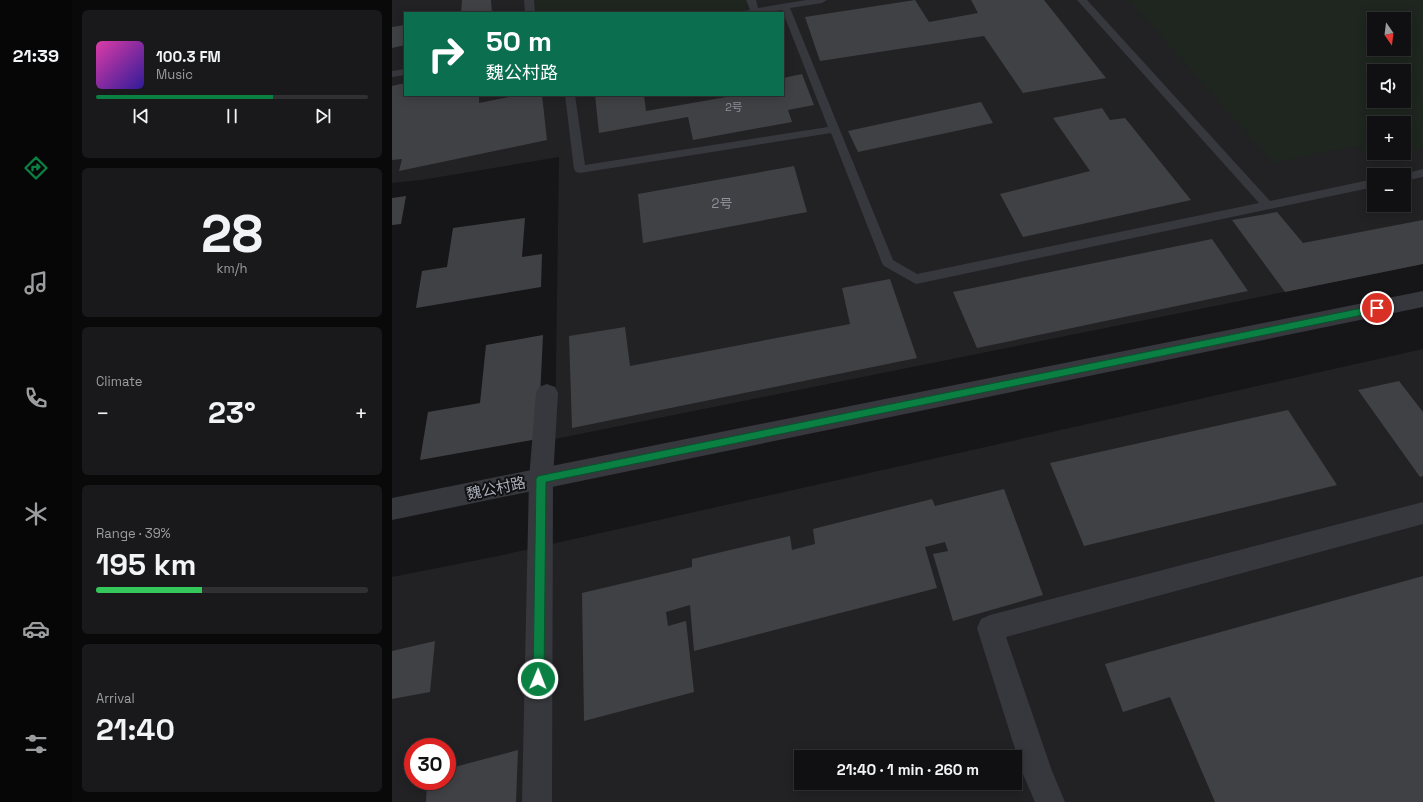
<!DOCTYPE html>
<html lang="en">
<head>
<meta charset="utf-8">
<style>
	:root { --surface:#101012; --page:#19191b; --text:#f1f3f6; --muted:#9c9d9f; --line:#303032; --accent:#0b8043 }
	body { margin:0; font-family:"Space Grotesk","Noto Sans SC",sans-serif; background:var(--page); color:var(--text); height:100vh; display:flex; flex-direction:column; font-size:15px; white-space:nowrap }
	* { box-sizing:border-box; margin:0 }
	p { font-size:13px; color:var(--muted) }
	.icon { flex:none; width:22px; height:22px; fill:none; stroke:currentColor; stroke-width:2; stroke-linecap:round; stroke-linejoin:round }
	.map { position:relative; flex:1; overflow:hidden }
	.sheet { display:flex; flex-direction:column; gap:10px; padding:10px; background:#09090a; width:320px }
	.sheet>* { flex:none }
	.banner { position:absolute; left:12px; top:12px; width:380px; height:84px; border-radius:0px; box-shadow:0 2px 10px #0003,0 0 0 1px var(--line); background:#0b6e4f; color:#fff; overflow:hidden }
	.needle { width:26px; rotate:166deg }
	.tools { position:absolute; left:975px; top:12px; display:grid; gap:8px }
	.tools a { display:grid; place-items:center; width:44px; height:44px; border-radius:0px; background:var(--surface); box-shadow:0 2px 10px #0003,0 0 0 1px var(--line); font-size:20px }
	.speed { position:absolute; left:12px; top:738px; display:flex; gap:8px; font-size:20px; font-weight:700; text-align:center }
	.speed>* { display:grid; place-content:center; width:52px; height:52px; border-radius:50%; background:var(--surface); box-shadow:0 2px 10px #0003,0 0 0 1px var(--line); line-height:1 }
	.speed .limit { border:6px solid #d22; background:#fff; color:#111 }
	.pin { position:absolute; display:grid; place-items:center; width:34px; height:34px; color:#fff; margin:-17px; border:2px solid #fff; border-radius:50%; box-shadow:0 1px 4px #0007 }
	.me { position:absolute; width:44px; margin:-22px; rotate:1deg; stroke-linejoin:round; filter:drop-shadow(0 0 3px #0008) }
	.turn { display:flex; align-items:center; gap:14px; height:84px; padding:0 16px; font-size:18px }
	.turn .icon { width:52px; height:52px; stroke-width:2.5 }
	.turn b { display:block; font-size:28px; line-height:34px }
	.big { font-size:30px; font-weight:700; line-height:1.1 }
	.sheet .tile { flex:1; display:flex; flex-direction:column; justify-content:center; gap:6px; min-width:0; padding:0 14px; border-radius:6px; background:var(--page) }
	.sheet .dial { align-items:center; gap:0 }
	.dial b { font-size:52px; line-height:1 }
	.song { display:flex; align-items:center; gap:12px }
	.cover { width:48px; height:48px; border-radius:6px; background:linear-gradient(135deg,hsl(320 70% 55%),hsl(250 70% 35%)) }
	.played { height:4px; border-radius:2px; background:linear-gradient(90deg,var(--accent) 65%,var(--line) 65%) }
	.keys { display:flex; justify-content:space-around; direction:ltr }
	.heat { display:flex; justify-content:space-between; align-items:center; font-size:22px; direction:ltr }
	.charge { height:6px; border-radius:3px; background:linear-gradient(90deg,#34c759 39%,var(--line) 0) }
	.trip { position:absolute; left:402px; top:750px; width:228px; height:40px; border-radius:0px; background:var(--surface); box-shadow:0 2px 10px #0003,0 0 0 1px var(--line); font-weight:700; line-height:40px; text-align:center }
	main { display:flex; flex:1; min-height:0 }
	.tab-bar { display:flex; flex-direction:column; width:72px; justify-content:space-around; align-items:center; background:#060607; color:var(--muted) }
	.tab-bar .icon { width:28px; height:28px }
	.tab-bar .current { color:var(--accent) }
	.tab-bar b { font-size:18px; color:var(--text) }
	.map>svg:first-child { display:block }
	.built { fill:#222225; fill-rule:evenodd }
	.green { fill:#1e261f; fill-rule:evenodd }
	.building { fill:#404145 }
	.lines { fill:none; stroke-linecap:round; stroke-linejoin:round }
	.service { fill:#37383d; fill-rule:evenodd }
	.minor { fill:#37383d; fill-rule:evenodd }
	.tertiary { fill:#37383d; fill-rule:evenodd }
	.route { fill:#0b8043; stroke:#07532c }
	.labels { text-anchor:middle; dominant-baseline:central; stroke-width:4; stroke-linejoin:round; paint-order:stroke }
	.far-number-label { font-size:11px; fill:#8e929b }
	.number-label { font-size:13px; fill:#8e929b }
	.street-label { font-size:15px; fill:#a8adb8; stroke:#111113 }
</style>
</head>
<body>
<main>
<nav class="tab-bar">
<b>21:39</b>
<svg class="icon current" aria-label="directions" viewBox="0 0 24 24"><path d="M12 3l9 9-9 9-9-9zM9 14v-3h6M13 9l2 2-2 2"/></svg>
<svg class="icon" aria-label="music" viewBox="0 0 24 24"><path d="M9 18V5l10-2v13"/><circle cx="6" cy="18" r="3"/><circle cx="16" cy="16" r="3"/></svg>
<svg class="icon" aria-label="phone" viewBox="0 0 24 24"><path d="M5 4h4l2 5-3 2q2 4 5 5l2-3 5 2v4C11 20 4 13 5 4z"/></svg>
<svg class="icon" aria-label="climate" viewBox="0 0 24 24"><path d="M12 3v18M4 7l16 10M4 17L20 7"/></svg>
<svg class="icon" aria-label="car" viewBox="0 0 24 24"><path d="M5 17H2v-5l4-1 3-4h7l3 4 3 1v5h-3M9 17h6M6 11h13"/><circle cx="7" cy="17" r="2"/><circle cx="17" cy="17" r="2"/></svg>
<svg class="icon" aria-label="filters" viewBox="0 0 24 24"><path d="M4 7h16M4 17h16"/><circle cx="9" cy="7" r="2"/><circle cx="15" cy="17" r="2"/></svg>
</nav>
<section class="sheet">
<div class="tile">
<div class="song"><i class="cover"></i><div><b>100.3 FM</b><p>Music</p></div></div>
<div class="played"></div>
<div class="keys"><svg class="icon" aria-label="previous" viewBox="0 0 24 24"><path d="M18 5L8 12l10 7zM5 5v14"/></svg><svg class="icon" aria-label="pause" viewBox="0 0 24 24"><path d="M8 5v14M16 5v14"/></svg><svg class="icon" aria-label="next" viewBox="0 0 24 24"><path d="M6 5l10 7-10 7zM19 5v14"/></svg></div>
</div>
<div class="tile dial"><b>28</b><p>km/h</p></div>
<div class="tile"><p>Climate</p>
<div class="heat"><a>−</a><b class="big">23°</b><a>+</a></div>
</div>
<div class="tile"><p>Range · 39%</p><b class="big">195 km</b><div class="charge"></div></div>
<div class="tile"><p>Arrival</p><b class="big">21:40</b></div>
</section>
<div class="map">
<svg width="1031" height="802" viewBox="0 0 1031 802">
	<rect width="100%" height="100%" fill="#161618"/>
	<path class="built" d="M0,0h1031v264l-868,175 4,-282 -138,23 -29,3zM13,13h378v82h-378zM982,19h30v30h-30zM982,71h30v30h-30zM982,123h30v30h-30zM982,175h30v30h-30z
		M1031,349v453h-1031v-225l106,-21zM21,747h34v34h-34zM409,757h214v26h-214z"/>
	<path class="green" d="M142,0h211l3,10 -19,3h-194z
		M737,0h294v148l-19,4v-29h-30v30h23l-28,6 -12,-13 -84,17zM982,19h30v30h-30zM982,71h30v30h-30z"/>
	<path class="building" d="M70,0h29l1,13h-31z
		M523,0l14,22 49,-9 -7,-13h73l62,78 -83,15 -39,-57 -164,25 -15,-44z
		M13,25v20l-13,3v-21z
		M410,74l12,31 -26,5 4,12 -99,18 -5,-23 -89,16 -4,-38h49l2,16 92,-16h45v-17z
		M13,83v12h74v8l39,-8h24l5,45 -148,31 3,-12 -10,1v-74z
		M589,102l12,21 -135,29 -10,-21z
		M710,108l8,12 15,-2 66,82 -168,37 -23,-43 90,-23 -37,-53z
		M402,166l13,46 -164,31 -5,-49z
		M14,196l-5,28 -9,1v-27z
		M885,212l26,31 120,-23v44l-138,28 -53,-72z
		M133,218l-3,39 20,-3 -1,33 -125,21 6,-37 25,-4 6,-39z
		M820,239l36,52 -271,57 -24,-56z
		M498,279l27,79 -345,70 -3,-92 56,-9 5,39 220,-42 -8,-36z
		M151,335l-5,104 -118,21 8,-48 52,-9 6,-58z
		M1007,381l24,31v64l-3,1 -62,-87z
		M896,410l49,75 -253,61 -34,-83z
		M612,489l39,106 -90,26 -20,-67 15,-3 -3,-9 -20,5 12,41 -243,63 -4,-46 -24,7 2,14 18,-5 8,71 -110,29 -2,-128 110,-26v-8l98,-23 2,14 23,-6 -2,-15 119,-30 3,7z
		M1031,576v226h-208l-45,-105 -47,15 -18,-48z
		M43,641l-5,51 -38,7v-48z
		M126,750l-2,52h-90l1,-21h20v-12z"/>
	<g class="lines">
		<path class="service" d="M132,0h10l1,13h-10z
			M354,0h10l2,8 48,-8h21l-5,3 -32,5 103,252 24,14 342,-71 -182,-203h10l183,201 104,-22v8l-458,97 -32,-18 -2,-3 -51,-130 -251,40 -4,-1 -2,-3 -9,-74h10l10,70 243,-38 -46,-117 -20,3h-21l2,-2 7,-1z
			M13,69v6l-13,2v-6z
			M1031,169v8l-19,4v-6h-4z"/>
		<path class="minor" d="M155,384l8,3 3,6 -5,86 -1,323h-30l7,-323 7,-86 3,-6z
			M1031,502v22l-417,113 46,134 13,31h-30l-12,-28 -46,-146 4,-9 9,-4z"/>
		<path class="tertiary" d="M1031,291v16l-1031,213v-22z"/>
	</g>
	<path class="route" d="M985,305l4,3 -4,4 -831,170 -2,197 -1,4 -5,2 -4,-2 -1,-4 3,-200 2,-3z"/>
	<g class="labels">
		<g class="far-number-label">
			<text x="342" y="107">2号</text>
		</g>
		<g class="number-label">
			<text x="330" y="203">2号</text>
		</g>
		<g class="street-label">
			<text transform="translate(104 488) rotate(-12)">魏公村路</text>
		</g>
	</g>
</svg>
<div class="tools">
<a><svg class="needle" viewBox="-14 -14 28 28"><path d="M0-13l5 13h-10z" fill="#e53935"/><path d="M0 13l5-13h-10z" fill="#9c9d9f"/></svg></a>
<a><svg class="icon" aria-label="sound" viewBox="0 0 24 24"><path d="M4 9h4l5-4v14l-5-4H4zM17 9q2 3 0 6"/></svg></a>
<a>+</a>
<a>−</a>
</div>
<div class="speed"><div class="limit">30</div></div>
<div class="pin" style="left:985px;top:308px;background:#d93025"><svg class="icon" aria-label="arrive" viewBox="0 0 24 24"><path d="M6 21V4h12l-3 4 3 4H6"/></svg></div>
<svg class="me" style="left:146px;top:679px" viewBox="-20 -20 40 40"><circle r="17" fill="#0b8043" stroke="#fff" stroke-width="3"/><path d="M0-11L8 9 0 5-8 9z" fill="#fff"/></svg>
<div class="trip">21:40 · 1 min · 260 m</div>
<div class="banner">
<div class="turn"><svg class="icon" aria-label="right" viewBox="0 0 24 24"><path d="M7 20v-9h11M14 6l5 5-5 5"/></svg><div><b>50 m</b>魏公村路</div></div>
</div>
</div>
</main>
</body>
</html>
